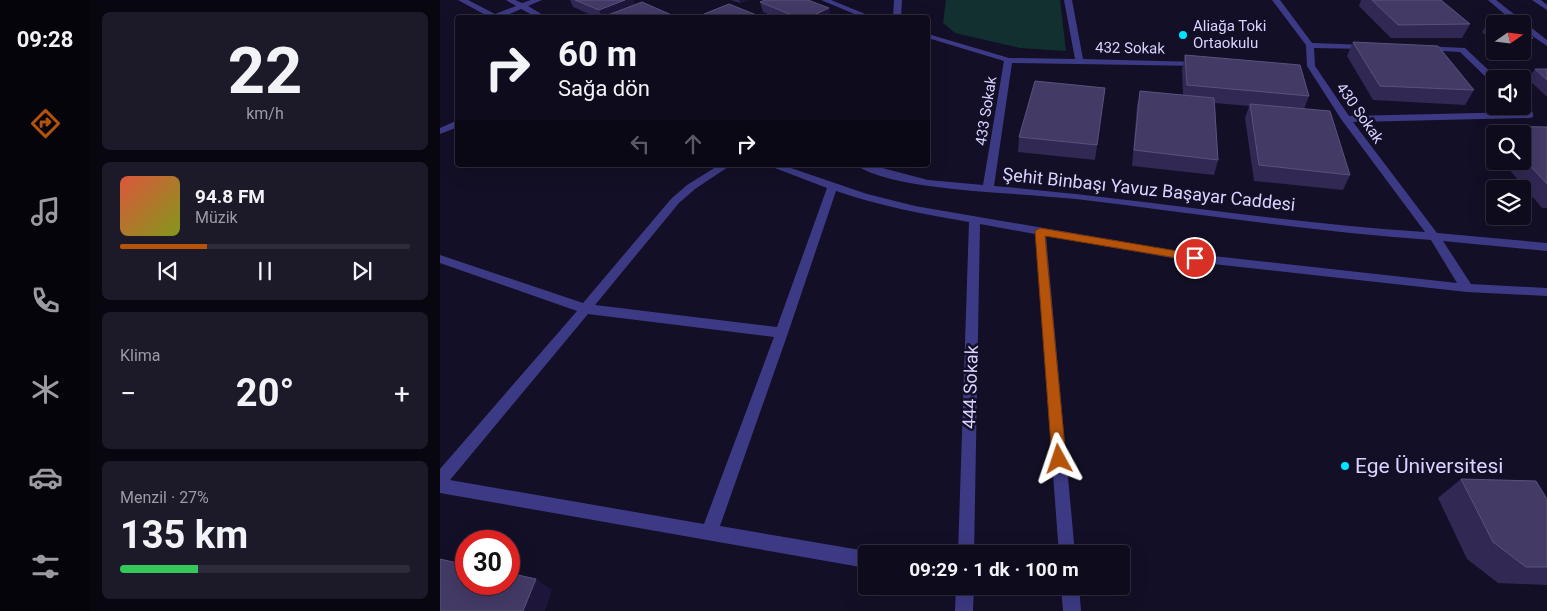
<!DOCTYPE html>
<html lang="tr">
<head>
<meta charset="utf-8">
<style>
	:root { --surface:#0e0b1c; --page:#1c1929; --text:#f1f3f6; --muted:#9b9ba3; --line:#2e2b3b; --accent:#b45309 }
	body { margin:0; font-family:Roboto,sans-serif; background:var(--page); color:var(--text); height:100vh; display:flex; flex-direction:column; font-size:19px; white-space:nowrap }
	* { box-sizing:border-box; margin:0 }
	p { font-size:16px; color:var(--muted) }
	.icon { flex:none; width:28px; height:28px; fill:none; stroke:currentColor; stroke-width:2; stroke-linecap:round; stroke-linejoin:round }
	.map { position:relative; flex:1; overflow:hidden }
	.details { display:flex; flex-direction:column; gap:12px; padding:12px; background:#08060f; width:350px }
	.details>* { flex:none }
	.guide { position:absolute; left:15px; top:15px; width:475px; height:152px; border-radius:5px; box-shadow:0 5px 20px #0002,0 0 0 1px var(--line); background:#0e0b1c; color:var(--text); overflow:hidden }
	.needle { width:32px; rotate:76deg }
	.buttons { position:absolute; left:1046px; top:15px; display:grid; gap:10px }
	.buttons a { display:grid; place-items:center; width:45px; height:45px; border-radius:5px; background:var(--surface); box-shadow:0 5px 20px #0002,0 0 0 1px var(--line); font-size:25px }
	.speed { position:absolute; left:15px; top:530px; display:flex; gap:10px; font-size:25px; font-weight:700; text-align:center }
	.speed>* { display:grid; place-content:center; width:65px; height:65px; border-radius:50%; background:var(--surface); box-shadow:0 5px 20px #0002,0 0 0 1px var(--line); line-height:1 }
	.speed .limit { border:8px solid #d22; background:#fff; color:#111 }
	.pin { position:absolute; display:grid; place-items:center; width:42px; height:42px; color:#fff; margin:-21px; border:2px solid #fff; border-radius:50%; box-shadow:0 1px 5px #0007 }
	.me { position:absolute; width:55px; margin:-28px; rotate:355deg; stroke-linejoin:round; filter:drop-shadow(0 0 4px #0008) }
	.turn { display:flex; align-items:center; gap:18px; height:105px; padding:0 20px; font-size:22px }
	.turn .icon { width:65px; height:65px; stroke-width:2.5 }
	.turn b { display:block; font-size:35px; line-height:42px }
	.lanes { display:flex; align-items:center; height:48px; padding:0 20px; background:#0003; justify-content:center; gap:25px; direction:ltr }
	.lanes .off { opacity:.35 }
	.big { font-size:38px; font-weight:700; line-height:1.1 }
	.details .widget { flex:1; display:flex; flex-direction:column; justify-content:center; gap:8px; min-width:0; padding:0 18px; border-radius:8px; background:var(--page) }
	.details .dial { align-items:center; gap:0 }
	.dial b { font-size:65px; line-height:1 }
	.song { display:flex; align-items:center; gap:15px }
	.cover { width:60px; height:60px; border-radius:8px; background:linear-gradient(135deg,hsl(10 70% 55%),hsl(70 70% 35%)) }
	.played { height:5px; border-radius:2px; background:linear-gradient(90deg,var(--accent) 30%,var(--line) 30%) }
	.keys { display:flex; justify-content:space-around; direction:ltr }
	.heat { display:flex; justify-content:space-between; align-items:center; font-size:28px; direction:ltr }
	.charge { height:8px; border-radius:4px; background:linear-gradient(90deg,#34c759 27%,var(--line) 0) }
	.trip { position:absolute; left:418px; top:545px; width:272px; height:50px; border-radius:5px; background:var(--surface); box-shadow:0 5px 20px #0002,0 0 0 1px var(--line); font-weight:700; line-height:50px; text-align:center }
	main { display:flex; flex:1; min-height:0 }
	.dock { display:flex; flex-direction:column; width:90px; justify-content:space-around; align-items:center; background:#06040b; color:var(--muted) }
	.dock .icon { width:35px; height:35px }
	.dock .active { color:var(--accent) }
	.dock b { font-size:22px; color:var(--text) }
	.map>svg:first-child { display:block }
	.green { fill:#12302f }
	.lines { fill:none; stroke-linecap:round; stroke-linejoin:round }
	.minor { fill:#3d3a85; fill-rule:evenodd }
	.wall { fill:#312854 }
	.shaded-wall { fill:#1d163a }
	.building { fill:#433a66; stroke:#5a527e }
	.route { fill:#b45309; stroke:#753606 }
	.poi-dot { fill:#00e5ff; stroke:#130f26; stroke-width:2 }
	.labels { text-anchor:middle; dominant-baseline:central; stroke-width:5; stroke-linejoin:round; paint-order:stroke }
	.far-poi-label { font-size:15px; fill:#d9d4ff; stroke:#130f26; text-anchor:start }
	.far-street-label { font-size:15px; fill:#d9d4ff; stroke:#130f26 }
	.street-label { font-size:18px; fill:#d9d4ff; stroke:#130f26 }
	.near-poi-label { font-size:21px; fill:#d9d4ff; stroke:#130f26; text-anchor:start }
</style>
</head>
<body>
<main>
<nav class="dock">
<b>09:28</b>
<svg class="icon active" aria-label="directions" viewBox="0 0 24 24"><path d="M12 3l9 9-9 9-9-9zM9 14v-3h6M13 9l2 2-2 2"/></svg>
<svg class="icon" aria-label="music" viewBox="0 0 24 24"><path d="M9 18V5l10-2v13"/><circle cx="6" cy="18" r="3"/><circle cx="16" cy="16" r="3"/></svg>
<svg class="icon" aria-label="phone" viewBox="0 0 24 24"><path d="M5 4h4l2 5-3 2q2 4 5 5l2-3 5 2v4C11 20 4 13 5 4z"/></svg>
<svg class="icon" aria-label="climate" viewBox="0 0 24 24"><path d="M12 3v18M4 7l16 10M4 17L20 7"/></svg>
<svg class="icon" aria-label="car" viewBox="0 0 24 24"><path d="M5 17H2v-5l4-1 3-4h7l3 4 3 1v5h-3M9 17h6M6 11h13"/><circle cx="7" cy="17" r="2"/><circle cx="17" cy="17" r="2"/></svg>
<svg class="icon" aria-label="filters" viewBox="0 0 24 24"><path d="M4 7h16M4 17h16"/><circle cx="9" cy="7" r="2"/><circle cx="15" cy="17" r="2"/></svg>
</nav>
<section class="details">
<div class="widget dial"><b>22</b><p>km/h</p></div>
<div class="widget">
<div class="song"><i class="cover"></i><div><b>94.8 FM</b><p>Müzik</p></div></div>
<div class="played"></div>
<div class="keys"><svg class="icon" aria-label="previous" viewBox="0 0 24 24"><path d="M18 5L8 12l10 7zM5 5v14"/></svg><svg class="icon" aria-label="pause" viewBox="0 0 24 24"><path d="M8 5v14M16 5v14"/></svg><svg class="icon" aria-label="next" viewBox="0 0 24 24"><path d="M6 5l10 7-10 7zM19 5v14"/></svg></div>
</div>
<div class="widget"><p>Klima</p>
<div class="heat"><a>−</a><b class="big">20°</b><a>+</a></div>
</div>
<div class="widget"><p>Menzil · 27%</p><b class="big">135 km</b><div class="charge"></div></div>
</section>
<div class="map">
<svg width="1107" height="611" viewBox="0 0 1107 611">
	<rect width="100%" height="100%" fill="#130f26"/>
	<path class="green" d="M506,0h114l6,51 -46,-3 -65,-15 -12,-10z"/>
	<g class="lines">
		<path class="minor" d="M18,0h10l27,14 21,-8 -10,-6h9l7,3 9,-3h11l-14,6 20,12h-10l-17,-9 -20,9h-10z
			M381,0h10l44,18h-11z
			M454,0h8l-1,18h-8z
			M624,0h8l11,59 116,3 4,2 -4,2 -187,-3 -18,123c144,12 287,37 431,46l-84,-113 -34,-53 -1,-21 -34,-45h8l32,43 55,2 4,2 -4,2 -53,-1 1,18 34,50 173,-4 -5,-6h5v-2l11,9v4l-3,1 -177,4 84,111 110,10v8l-104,-10 28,43 76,4v8l-80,-4 -272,-30 -149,-26 29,318h-16l-24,-320 -55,-10 -6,330h-16l11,-332c-45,-8 -90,-16 -133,-31l-48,142 -68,193 146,25 5,3h-5v14l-426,-75v-24l137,-158 -137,-48v-8l143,48 88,-104 16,-14 32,-20h12l-36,24 -16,14 -84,102 182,22 50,-139 -60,-23h15l85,29 48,12 280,48 262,29 -26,-43c-119,-8 -237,-27 -355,-41 -49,-5 -98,-6 -147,-13 -16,-2 -61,-10 -72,-21h14l57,15 55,5 21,-124 -76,-23v-4l81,24 66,1zM148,314l186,23 -70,187 -254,-44z
			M1048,0h8l51,40v6l-25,-17v-5h-6z
			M1092,0h9l6,5v5z
			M982,46l43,2 33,31h-3v5l-3,-1 -32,-31 -35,-2h-3z
			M18,120v7l-18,7v-6z
			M516,586h18l-1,25h-18z
			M621,586h18l2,25h-18z"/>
	</g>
	<path class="wall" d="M130,0h63l2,4 40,14h-77l-25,-11z
		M291,0h16l-7,3z
		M921,0h80l29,24 -8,14h-71l-32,-32z
		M320,2l69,6 2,9 -54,1 -14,-6z
		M1048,23l7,1v22l-13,-14z
		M1082,29l11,9 -7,11 -4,-1z
		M913,42l121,48 -9,15 -92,-5 -26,-44z
		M745,55l124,41 -5,13 46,66 -7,15 -89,-9 -9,-63 4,-12 -34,-3 3,57 -4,15 -82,-9 5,-61 3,-14 43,4 -1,-25z
		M1095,69h12v27h-1l-18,-17z
		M665,88l-10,72 -77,-8 1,-15z
		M1056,126l51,1v81h-5l-40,-47h20v-27h-27v18l-9,-11z
		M1021,479l86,20v86l-49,-2 -31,-24 -29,-61z"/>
	<path class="shaded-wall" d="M185,0h8l3,7 -28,8 2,2 -8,1 -3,-8z
		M299,0h8l-7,3z
		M389,8l2,10h-23z
		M96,579l16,11 -7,21h-22z"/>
	<path class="building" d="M135,0h50l-26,10z
		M325,0h43l21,8 -21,10h-9l-39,-16z
		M932,0h69l29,24 -72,1z
		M202,2l32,14 -4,2h-55l-7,-3z
		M289,4l35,14h-53l-7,-4z
		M1048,23l29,1h-22v6z
		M1082,29l11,9h-11z
		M913,42l85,4 36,44 -94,-4z
		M745,55l115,10 9,31 -122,-11z
		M1095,69h12v11z
		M595,81l70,7 -8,57 -78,-8z
		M700,91l74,7 4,62 -84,-10z
		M810,104l80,7 20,64 -91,-10z
		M1056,126l51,1v57l-25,-27v-23h-20z
		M1021,479l75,2 11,18v68h-21l-33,-25z
		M0,559l26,6v19h43v-11l27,6 -13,32h-83z"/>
	<path class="route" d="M600,228l155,26 5,4 -5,3 -150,-25 21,223 -2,4 -5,2 -5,-2 -2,-4 -17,-228z"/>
	<g class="poi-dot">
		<circle cx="743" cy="35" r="5"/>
		<circle cx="905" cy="466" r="5"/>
	</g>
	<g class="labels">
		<g class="far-poi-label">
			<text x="753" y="26">Aliağa Toki<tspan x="753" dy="17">Ortaokulu</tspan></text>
		</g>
		<g class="far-street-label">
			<text transform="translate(690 48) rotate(1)">432 Sokak</text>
			<text transform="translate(546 111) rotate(-81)">433 Sokak</text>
			<text transform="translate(920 113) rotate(55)">430 Sokak</text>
		</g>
		<g class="street-label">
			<text transform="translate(709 189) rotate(6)">Şehit Binbaşı Yavuz Başayar Caddesi</text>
			<text transform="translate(530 387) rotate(-88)">444 Sokak</text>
		</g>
		<g class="near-poi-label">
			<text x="915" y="466">Ege Üniversitesi</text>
		</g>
	</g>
</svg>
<div class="buttons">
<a><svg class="needle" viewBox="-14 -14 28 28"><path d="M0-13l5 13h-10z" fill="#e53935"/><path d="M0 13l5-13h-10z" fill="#9b9ba3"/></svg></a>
<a><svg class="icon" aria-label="sound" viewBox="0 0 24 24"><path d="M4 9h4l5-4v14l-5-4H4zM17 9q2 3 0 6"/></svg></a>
<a><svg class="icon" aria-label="search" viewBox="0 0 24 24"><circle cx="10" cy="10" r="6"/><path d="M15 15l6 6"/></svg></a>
<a><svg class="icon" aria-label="layers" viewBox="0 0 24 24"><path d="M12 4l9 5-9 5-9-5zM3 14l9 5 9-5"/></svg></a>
</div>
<div class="speed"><div class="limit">30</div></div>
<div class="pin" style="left:755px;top:258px;background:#d93025"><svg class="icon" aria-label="arrive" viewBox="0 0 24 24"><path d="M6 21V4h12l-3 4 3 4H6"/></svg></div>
<svg class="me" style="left:619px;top:459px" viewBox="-20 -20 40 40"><path d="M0-17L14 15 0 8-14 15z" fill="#b45309" stroke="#fff" stroke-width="4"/></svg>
<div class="trip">09:29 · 1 dk · 100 m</div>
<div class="guide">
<div class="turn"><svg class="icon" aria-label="right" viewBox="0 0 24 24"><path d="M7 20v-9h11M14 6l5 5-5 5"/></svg><div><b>60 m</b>Sağa dön</div></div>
<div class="lanes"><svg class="icon off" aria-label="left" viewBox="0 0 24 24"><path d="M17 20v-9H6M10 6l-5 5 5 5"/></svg><svg class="icon off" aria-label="ahead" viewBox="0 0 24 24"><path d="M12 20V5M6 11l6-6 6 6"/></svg><svg class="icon" aria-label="right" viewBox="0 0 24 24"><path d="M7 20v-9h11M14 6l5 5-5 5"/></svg></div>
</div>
</div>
</main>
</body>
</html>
